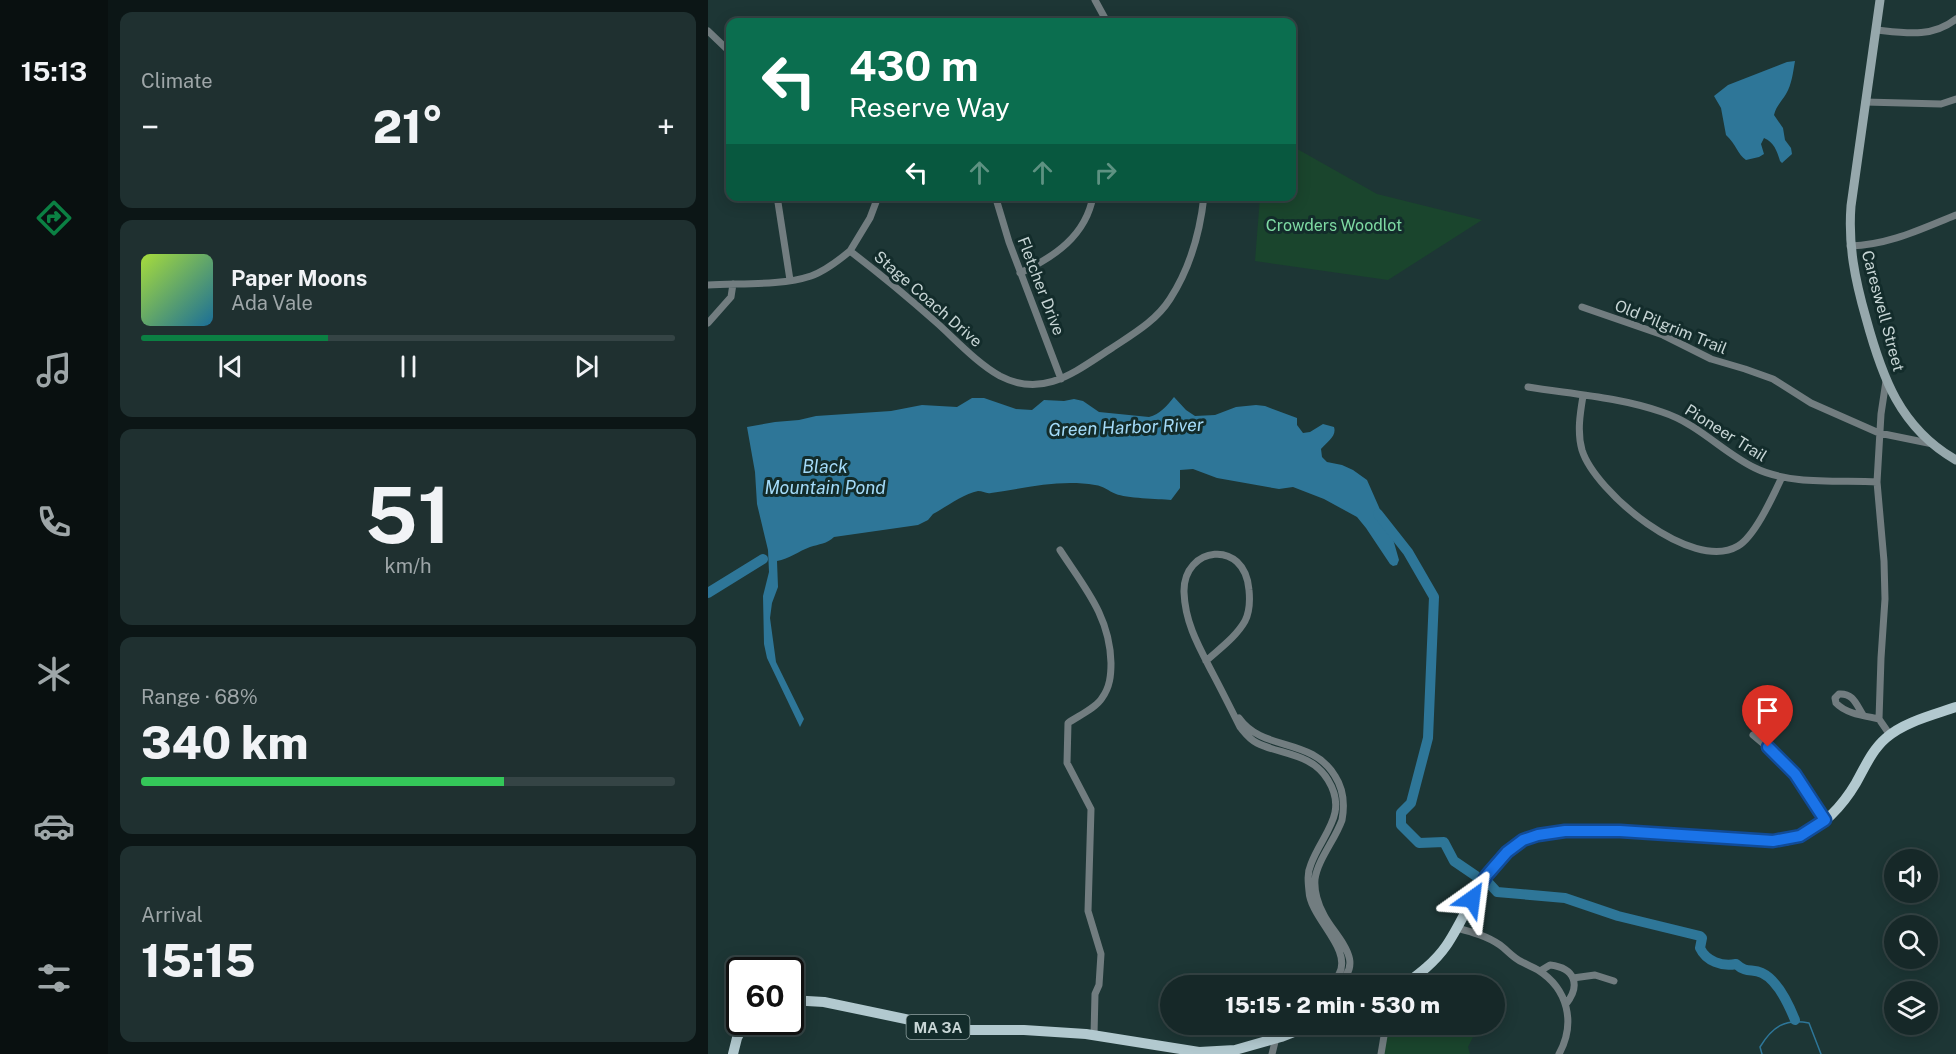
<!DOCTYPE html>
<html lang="en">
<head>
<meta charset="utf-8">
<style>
	:root { --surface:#162828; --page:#1f3030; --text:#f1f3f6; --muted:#9ea6a8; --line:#354445; --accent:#0b8043 }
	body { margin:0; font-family:"Public Sans",sans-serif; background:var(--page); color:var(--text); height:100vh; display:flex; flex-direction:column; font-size:22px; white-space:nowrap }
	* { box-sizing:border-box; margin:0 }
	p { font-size:20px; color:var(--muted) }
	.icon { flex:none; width:33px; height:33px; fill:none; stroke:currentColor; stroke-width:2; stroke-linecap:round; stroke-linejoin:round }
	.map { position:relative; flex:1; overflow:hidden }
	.side { display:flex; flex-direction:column; gap:12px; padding:12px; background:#0c1616; width:600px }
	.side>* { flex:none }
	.hud { position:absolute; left:18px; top:18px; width:570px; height:183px; border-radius:12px; box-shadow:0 3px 15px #0003,0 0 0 2px var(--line); background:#0b6e4f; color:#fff; overflow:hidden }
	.tools { position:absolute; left:1176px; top:849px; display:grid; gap:12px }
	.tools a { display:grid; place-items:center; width:54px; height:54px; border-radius:50%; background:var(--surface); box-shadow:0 3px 15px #0003,0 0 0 2px var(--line); font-size:30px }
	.speed { position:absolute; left:18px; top:957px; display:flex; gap:12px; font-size:30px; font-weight:700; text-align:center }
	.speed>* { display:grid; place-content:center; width:78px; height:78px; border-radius:50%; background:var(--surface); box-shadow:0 3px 15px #0003,0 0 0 2px var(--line); line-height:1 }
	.speed .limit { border:3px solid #111; border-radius:9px; background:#fff; color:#111 }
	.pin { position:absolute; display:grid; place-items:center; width:51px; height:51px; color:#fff; margin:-62px -26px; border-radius:50% 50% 50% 0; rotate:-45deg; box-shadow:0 0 6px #0007 }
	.pin .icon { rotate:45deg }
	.me { position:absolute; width:66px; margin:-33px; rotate:31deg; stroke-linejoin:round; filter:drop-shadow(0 0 4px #0008) }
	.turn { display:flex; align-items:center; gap:21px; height:126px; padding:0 24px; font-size:27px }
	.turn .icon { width:78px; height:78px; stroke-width:2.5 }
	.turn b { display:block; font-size:42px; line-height:51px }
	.lanes { display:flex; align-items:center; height:57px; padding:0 24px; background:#0003; justify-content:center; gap:30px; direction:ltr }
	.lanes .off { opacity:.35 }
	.big { font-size:45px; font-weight:800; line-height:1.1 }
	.side .tile { flex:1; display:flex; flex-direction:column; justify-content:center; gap:9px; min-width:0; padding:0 21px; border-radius:12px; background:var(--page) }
	.side .dial { align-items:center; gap:0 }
	.dial b { font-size:78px; line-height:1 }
	.song { display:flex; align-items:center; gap:18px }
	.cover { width:72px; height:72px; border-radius:9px; background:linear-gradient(135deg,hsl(80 70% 55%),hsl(200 70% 35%)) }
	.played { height:6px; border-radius:3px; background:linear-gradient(90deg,var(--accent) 35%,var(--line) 35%) }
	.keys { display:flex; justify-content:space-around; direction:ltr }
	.heat { display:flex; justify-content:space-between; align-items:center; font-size:33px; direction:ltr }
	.charge { height:9px; border-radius:4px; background:linear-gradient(90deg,#34c759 68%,var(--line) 0) }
	.trip { position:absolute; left:452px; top:975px; width:345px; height:60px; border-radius:30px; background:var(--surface); box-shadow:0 3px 15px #0003,0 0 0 2px var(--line); font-weight:800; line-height:60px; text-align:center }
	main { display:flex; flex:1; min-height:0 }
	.tab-bar { display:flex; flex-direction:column; width:108px; justify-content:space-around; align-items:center; background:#091010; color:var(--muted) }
	.tab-bar .icon { width:42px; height:42px }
	.tab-bar .current { color:var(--accent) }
	.tab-bar b { font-size:27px; color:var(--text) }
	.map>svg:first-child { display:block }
	.green { fill:#1a452d }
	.water { fill:#2e7698 }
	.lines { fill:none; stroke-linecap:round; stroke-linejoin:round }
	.stream { stroke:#2e7698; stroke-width:1.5 }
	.river { stroke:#2e7698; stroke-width:10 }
	.street { stroke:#727d80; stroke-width:7 }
	.secondary { stroke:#96a8ac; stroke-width:9 }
	.primary { stroke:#b2c9cf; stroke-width:10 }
	.route-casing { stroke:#114b97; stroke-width:15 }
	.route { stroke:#1a73e8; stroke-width:10 }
	.labels { text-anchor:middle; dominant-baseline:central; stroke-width:6; stroke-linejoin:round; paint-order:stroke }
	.shield { fill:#132c2b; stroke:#91a2a2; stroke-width:1.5 }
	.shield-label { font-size:15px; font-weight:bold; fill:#c7d5d5 }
	.park-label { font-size:16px; fill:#7edaa3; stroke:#132c2b }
	.street-label { font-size:16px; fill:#c7d5d5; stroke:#132c2b }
	.water-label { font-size:18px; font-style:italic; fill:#a4dbf9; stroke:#132c2b }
</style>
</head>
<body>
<main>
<nav class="tab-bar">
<b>15:13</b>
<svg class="icon current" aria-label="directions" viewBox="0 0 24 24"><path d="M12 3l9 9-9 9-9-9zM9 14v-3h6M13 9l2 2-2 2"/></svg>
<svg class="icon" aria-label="music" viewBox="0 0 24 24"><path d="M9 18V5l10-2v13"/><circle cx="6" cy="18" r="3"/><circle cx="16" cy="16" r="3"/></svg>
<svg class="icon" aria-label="phone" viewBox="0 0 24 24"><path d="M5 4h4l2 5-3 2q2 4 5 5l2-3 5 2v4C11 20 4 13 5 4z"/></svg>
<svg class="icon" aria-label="climate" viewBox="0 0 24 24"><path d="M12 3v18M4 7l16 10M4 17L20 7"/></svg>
<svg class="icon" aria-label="car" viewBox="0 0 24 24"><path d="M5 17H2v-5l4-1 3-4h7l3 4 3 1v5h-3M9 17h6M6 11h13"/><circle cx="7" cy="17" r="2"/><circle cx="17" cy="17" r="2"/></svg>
<svg class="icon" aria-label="filters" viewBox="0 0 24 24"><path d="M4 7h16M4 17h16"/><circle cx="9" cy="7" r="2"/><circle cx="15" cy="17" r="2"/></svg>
</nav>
<section class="side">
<div class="tile"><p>Climate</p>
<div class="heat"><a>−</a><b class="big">21°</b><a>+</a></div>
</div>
<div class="tile">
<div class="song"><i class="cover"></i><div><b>Paper Moons</b><p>Ada Vale</p></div></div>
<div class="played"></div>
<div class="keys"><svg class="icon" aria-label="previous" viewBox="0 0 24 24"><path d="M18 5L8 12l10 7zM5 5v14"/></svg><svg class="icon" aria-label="pause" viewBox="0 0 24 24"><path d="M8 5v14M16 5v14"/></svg><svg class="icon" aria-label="next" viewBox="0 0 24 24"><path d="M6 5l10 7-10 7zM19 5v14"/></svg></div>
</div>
<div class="tile dial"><b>51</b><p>km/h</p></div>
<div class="tile"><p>Range · 68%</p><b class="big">340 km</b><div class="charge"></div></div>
<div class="tile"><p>Arrival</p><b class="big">15:15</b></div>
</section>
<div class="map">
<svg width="1248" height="1054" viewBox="0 0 1248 1054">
	<rect width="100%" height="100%" fill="#1d3635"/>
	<path class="green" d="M584,146l85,48 105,26 -94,60 -133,-19 5,-64 32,-1z
		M769,1029l-9,18 2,7h-87l2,-21z"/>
	<path class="water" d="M1087,61c-2,11 -3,23 -9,33 -4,7 -10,12 -12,21l9,13 2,12 6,8 1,6 -10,9 -2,-2c-3,-10 -6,-19 -16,-23l-3,6 3,10 -5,3 -13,3c-8,-5 -10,-16 -20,-25l-5,-27 -7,-12 14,-11 59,-23z
		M466,397l12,13 9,6 20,-1 21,-8 20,-2 9,1 32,12v7l6,8 7,-1 13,-8 11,3c3,9 -7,15 -13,22l1,8 5,5 15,3 11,5 14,10 26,59 6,21 -2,5 -4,1 -3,-2 -24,-36 -9,-11 -33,-18 -31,-12 -14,2 -62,-11 -24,-9 -13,1v18l-9,12c-12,-1 -46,-2 -55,-6 -8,-3 -12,-8 -21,-9 -35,-6 -69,3 -104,8 -5,1 -8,-2 -13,-2 -15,3 -32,16 -45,23l-5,6 -10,5 -84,12c-7,7 -15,7 -24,10 -11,4 -21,12 -33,14l1,26 -6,16 -2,15 6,44 28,57 -4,8 -33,-69 -3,-14 -1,-48 6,-24 -1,-22 -11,-46 -2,-32 -8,-45 28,-5 24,-2 17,-4 75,-5 31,-6 35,2 15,-9h12l32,11 16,1 12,-10 20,1 10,-2 9,2 16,11 50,5c11,-3 18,-11 25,-20z"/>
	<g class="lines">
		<path class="stream" d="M1054,1054l-2,-7c12,-20 25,-29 49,-24l12,31"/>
		<path class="river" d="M670,514l30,38 26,45 -6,141 -17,65 -10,10v12l18,18 25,-1 10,19 22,15
			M0,593l55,-34
			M779,881l10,11 68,6 53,18 82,20 2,2 -2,10c6,13 22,19 36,16 11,10 16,4 26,9 15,7 27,32 33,47"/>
		<path class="street" d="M387,0l12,22
			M1168,30c29,3 56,8 80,-11
			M0,31l22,21
			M1157,102l76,2 15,-5
			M69,196l13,84
			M289,202l12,40 52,137
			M1142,246c39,-1 71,-17 106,-31
			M142,251l20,-33 6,-16
			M312,273c34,-16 66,-37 73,-77
			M0,285c31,-2 73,1 103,-9 14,-5 27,-15 39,-25 30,23 59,47 87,72 20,18 40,40 63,53 44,23 76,-5 112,-28 21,-14 44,-27 58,-49 20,-31 30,-66 34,-103
			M874,307l81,28 48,24 34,10 28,10 38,24 68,30 54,11
			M0,323l23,-26 2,-13
			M1178,381l-5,33 -4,68 7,79 1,38 -4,59 -2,61 11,16
			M820,387c44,7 91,10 134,25 37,12 60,40 93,56 34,17 84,12 122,14
			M875,396c-3,18 -6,36 -1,54 13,42 110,123 156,96 17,-10 35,-50 44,-69
			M352,550c24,37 50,66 51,113 0,12 -1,24 -9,35 -6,10 -24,18 -34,25l-1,40 24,46 -3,102 13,43 -2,31 -4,9 -1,41
			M498,661c13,-12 30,-24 39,-40 5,-10 5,-21 4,-31 -4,-52 -66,-44 -65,2 1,31 15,55 29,82 9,17 18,35 27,53 5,6 9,12 17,16 24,12 55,10 71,37 21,34 -6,54 -17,84 -4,9 -3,18 -2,27 1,27 44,58 30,83 -3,5 -9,8 -14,12
			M1155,715c-7,-11 -10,-22 -24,-21l-4,4 1,5c10,11 30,13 43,16
			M531,718c24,34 73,19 96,58 9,14 10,28 7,44 -7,20 -24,39 -27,59 -1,12 3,26 9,36 12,23 45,48 11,71
			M1045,735c33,26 51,49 72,85
			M749,928c15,4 30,8 43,17 7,5 13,13 22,17 5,3 11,5 16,8 30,19 38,53 21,84
			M832,971l10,-6c25,3 31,20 16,39
			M865,978l22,-3 19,6
			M564,1054l4,-16
			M673,1054l5,-30"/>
		<path class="secondary" d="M1172,0l-29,206c-3,39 4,74 15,112 16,59 34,110 90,142"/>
		<path class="primary" d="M695,986c16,-12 32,-24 43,-40 23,-33 38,-87 76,-105 45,-21 156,-7 207,-3 23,2 51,8 72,-2 23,-11 42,-31 55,-53 9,-16 16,-33 30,-45 18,-16 47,-23 70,-31
			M82,1000l34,2 134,28h66l62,4 113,18 36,-2 46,-13 33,-13
			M25,1054l4,-16 8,-16"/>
	</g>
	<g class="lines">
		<defs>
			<path id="route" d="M764,899l15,-24 20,-23 16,-12 15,-5 27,-4h55l153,10 27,-5 25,-16 -30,-46 -27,-27"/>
		</defs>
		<use href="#route" class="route-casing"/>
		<use href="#route" class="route"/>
	</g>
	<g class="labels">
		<rect class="shield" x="198.5" y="1015" width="63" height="24" rx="4.5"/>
		<g class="shield-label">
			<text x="230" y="1027">MA 3A</text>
		</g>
		<g class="park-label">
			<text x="626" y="225">Crowders Woodlot</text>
		</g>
		<g class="street-label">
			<text transform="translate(333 286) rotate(69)">Fletcher Drive</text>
			<text transform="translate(220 299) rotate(41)">Stage Coach Drive</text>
			<text transform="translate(1175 311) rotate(75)">Careswell Street</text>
			<text transform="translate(963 327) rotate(22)">Old Pilgrim Trail</text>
			<text transform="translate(1018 433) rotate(32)">Pioneer Trail</text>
		</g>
		<g class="water-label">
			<text transform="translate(418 427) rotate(-2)">Green Harbor River</text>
			<text x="117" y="466">Black<tspan x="117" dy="21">Mountain Pond</tspan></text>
		</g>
	</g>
</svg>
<div class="tools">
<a><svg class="icon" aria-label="sound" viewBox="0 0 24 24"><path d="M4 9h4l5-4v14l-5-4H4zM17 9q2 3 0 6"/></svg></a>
<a><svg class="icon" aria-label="search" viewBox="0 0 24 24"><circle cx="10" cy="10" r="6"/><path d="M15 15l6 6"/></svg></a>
<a><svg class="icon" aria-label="layers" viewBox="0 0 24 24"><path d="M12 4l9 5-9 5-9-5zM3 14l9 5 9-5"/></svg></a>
</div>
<div class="speed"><div class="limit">60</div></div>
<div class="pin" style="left:1060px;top:747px;background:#d93025"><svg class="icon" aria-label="arrive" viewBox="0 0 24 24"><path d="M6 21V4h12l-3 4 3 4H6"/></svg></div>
<svg class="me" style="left:764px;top:899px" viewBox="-20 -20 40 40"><path d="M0-17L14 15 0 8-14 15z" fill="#1a73e8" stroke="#fff" stroke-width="4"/></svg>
<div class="trip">15:15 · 2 min · 530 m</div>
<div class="hud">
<div class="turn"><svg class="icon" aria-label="left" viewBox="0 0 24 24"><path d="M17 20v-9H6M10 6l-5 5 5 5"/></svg><div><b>430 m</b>Reserve Way</div></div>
<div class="lanes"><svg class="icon" aria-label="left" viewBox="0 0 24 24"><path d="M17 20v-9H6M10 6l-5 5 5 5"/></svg><svg class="icon off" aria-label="ahead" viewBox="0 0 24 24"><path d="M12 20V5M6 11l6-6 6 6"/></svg><svg class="icon off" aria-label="ahead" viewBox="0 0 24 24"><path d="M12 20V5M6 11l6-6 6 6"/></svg><svg class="icon off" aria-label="right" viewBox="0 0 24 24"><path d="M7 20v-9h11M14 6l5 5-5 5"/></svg></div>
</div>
</div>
</main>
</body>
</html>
